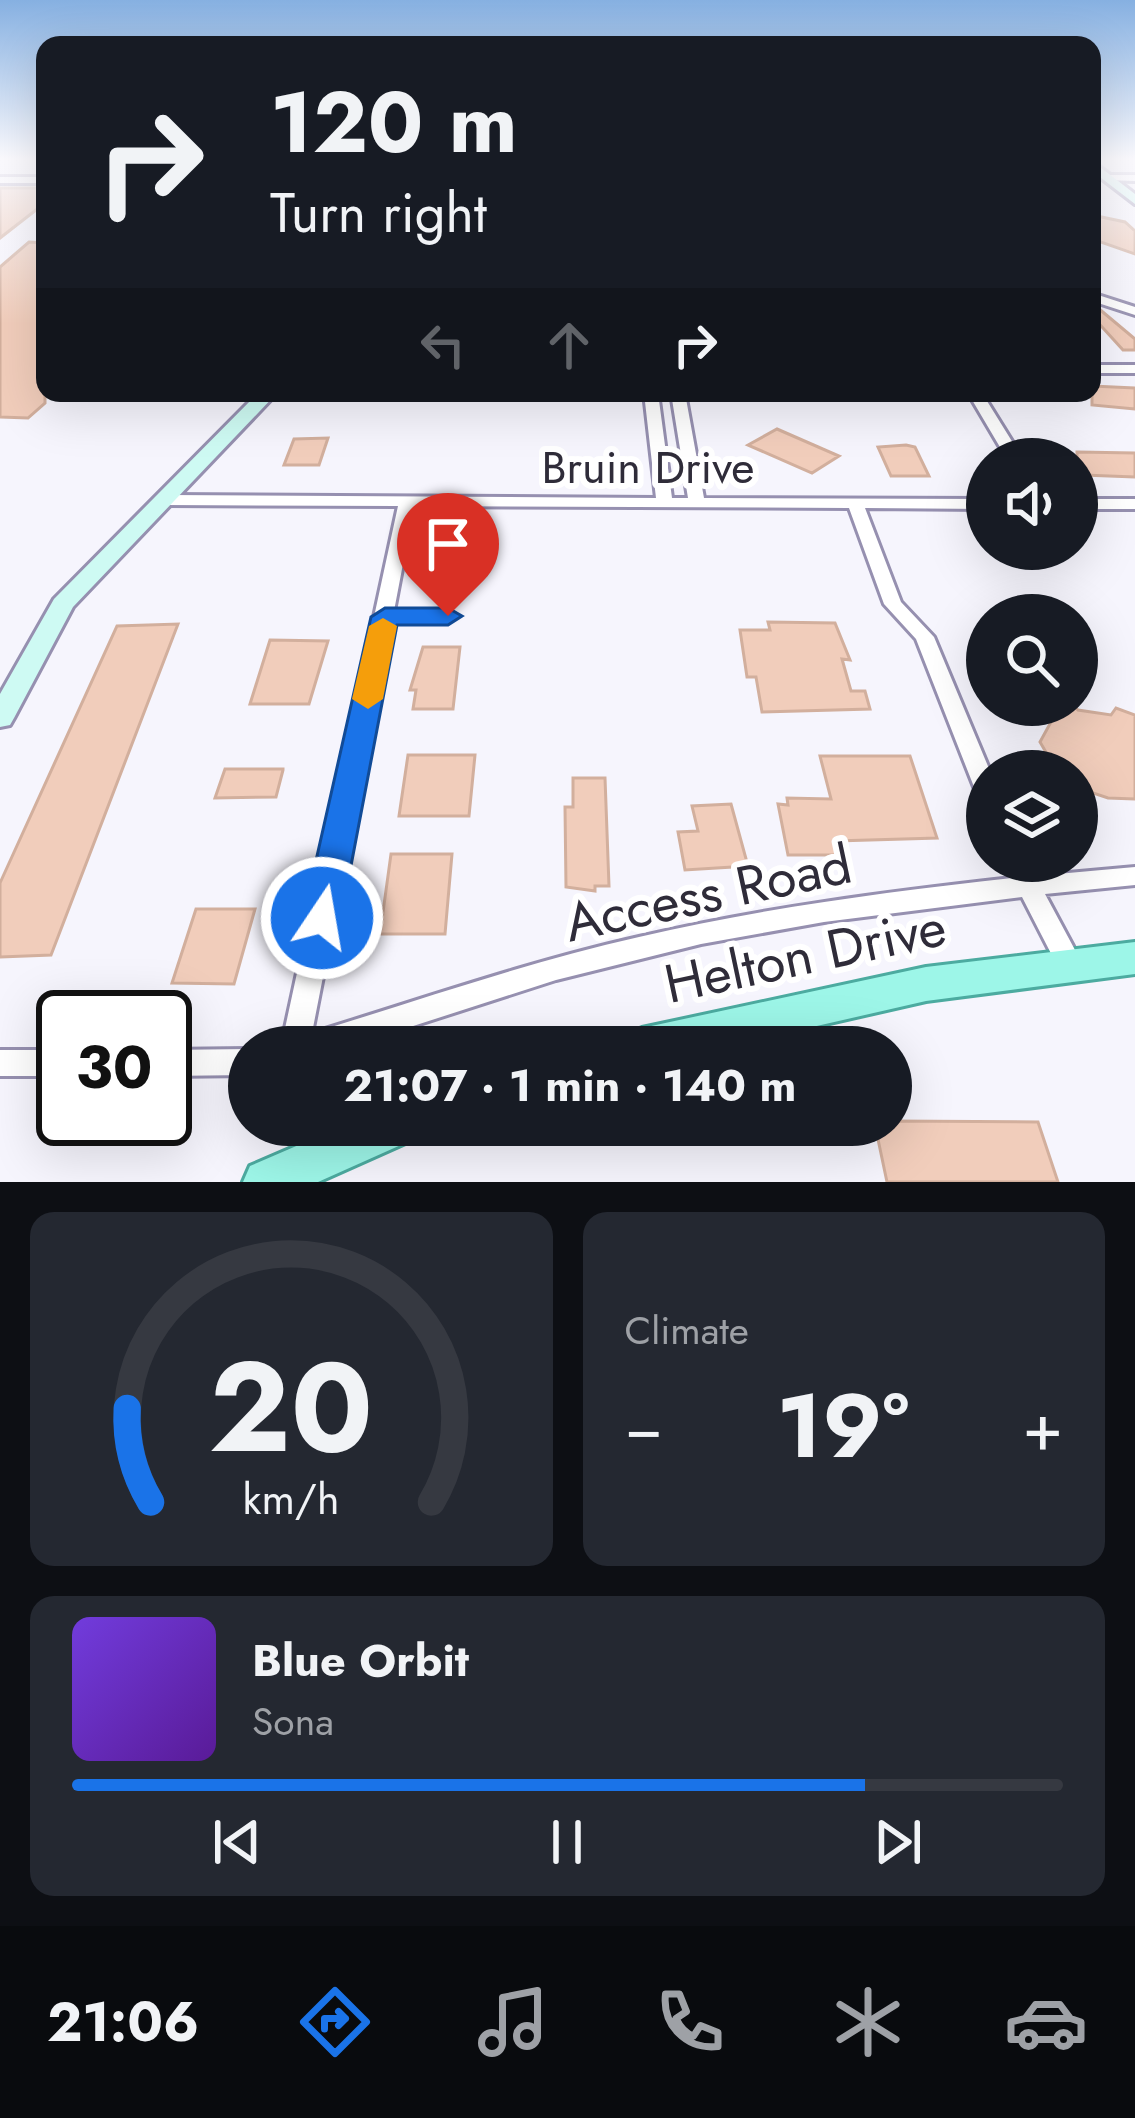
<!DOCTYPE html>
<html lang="en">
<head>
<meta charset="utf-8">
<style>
	:root { --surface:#171b24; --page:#242831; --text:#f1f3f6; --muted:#9ea1a6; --line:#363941; --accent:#1a73e8 }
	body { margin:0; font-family:Jost,sans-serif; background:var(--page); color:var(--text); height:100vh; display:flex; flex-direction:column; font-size:45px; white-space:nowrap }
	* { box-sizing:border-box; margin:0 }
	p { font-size:39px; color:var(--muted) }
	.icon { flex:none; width:66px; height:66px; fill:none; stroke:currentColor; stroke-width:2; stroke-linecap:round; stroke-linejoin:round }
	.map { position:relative; height:1182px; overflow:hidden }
	.panel { display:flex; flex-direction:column; gap:30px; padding:30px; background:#0d0f14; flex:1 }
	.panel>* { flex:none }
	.hud { position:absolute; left:36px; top:36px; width:1065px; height:366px; border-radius:24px; box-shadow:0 12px 48px #0002; background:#171b24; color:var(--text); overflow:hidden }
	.controls { position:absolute; left:966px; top:438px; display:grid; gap:24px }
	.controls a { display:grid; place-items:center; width:132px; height:132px; border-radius:50%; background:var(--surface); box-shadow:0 12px 48px #0002; font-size:60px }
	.speed { position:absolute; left:36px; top:990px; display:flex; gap:24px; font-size:60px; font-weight:700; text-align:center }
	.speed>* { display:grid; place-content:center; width:156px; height:156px; border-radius:50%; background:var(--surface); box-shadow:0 12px 48px #0002; line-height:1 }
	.speed .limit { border:6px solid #111; border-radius:18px; background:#fff; color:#111 }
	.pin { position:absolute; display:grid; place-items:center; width:102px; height:102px; color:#fff; margin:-123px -51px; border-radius:50% 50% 50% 0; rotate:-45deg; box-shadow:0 0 12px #0007 }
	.pin .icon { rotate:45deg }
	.me { position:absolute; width:132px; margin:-66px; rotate:12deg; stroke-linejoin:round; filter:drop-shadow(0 0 9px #0008) }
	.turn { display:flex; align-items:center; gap:42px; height:252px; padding:0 36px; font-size:54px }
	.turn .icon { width:156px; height:156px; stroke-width:2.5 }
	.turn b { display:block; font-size:84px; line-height:102px }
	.lanes { display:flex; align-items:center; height:114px; padding:0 36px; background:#0003; justify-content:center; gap:60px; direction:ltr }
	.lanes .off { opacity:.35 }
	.big { font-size:90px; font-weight:700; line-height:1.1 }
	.panel .tile { flex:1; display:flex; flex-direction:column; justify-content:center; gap:18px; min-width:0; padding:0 42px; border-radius:24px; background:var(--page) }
	.panel .dial { align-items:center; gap:0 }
	.dial svg { height:312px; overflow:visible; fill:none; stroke:var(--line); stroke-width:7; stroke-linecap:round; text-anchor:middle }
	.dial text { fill:var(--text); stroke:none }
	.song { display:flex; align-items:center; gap:36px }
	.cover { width:144px; height:144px; border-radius:18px; background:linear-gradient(135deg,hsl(260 70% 55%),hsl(270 70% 35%)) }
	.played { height:12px; border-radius:6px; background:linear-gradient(90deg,var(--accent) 80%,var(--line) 80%) }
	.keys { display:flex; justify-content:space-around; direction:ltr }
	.heat { display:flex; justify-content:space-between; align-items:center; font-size:66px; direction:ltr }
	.panel .tiles { flex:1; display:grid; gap:30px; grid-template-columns:1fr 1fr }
	.tile:last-child { grid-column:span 2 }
	.trip { position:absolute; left:228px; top:1026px; width:684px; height:120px; border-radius:60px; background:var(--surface); box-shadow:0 12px 48px #0002; font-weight:700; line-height:120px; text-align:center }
	.menu { display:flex; height:192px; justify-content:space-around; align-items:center; background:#090b0e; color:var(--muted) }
	.menu .icon { width:84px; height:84px }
	.menu .selected { color:var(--accent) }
	.menu b { font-size:54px; color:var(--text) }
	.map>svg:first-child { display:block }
	.building { fill:#f1cdbb; stroke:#d2af9d; stroke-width:3 }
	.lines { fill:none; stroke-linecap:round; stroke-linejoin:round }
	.street-casing { stroke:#9690b0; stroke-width:6 }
	.secondary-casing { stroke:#9690b0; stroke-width:6 }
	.primary-casing { stroke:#4caba0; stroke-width:6 }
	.street { fill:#fff; fill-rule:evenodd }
	.secondary { fill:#cefaf3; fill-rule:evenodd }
	.primary { fill:#9df6e8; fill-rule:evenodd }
	.route { fill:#1a73e8; stroke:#114b97; stroke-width:3 }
	.slow { fill:#f59e0b }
	.labels { text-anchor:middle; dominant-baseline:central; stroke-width:12; stroke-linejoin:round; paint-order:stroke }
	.street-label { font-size:45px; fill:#2f2c39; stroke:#fff }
	.near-street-label { font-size:54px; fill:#2f2c39; stroke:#fff }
</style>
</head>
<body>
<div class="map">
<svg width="1135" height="1182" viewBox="0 0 1135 1182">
	<rect width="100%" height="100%" fill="#f6f5fd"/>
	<path class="building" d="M0,188h45v15l-45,35z
		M1092,215l33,7 10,9v23l-43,-15z
		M29,242l16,1v160l-17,15 -28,-1v-150z
		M1098,308l37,31v11h-12l-31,-34z
		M1092,386l43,2v21l-43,-4z
		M777,429l62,27 -27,17 -64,-28z
		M328,438l-9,27h-35l10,-26z
		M906,445l9,2 14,29h-38l-13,-29z
		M1077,452l58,1v24l-52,-2 -6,-8z
		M768,622l67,1 15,37 -8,-1 9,32h14l5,18 -108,3 -6,-35h-9l-7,-47h30z
		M178,624l-127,331 -51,2v-74l117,-257z
		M270,640l58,1 -19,63h-59z
		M423,647h37l-7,62h-40l3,-19h-6z
		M1038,705h35l5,5 33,5 5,-7 19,7v84l-27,-1 -24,-8 -7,-5v-14h-20l-17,-29 11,-20z
		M408,755h67l-6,61h-70z
		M820,756h90l27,82 -101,3 3,14h-51l-10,-51 10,1 -1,-7 44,1z
		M225,769h58v1l-7,27 -61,1z
		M573,778h32l4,108h-14v5l-29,-4 -1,-80h8z
		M731,804l17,62 -63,4 -7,-38 20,-1 -6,-25z
		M391,854h61l-7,80h-65z
		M196,909h59l-21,75 -62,-1z
		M891,1121l147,1 20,60h-171l-12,-57h16z"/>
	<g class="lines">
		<defs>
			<path id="street" d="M1108,175h27v6l-30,-1z
				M0,177h45v6h-45z
				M1092,293l43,14v8l-43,-14z
				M1092,365h43v8h-43z
				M644,393h14l14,105h16l-17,-105h14l19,105 283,1v10l-122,-1 36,94 33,35 56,134h-3v29l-8,-2 -3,-6 -60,-153 -32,-35 -35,-96 -435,-2 -20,105 54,-1 9,6 -9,6 -56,1 -80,410c108,-33 216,-71 327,-96 123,-29 248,-45 373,-59l-9,-17h24l8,15 100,-9v18l-90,9 37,69 -4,8 -9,3 -9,-3 -38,-74 -198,25 -123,22 -145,36 -208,67h-67l117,-541 -232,-1 -8,-5 8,-5 490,3z
				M968,393h14l41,66h-16z
				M1077,499h58v10h-58z
				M249,1049v26l-84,1v-26z
				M0,1050h63v26h-63z"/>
			<path id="secondary" d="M1092,161l43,33v10l-43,-33z
				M258,393h19l-204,214 -59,111 -4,7 -10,2v-33l54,-95z"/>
			<path id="primary" d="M1135,942v32l-209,27 -201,46h-104l6,-13 15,-6 284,-61z
				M345,1125h73l-6,15 -94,42h-75l7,-16z"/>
		</defs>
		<use href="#street" class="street-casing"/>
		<use href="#secondary" class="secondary-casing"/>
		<use href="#primary" class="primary-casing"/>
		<use href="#street" class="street"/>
		<use href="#secondary" class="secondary"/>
		<use href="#primary" class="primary"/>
	</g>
	<linearGradient id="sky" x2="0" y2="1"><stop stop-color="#86b0e1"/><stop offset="0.49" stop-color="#fbfafe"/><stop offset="1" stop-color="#fbfafe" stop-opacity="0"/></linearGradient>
	<rect width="1135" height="324" fill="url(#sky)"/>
	<path class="route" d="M385,608h63l14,8 -14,9h-51l-56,293 -6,11 -13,4 -14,-4 -5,-11 68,-301z"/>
	<path class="slow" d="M383,618l14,8 -14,73 -15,10 -16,-10 17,-73z"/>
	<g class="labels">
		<g class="street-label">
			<text x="648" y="467">Bruin Drive</text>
		</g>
		<g class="near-street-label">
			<text transform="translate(708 893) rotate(-12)">Access Road</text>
			<text transform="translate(805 955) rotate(-12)">Helton Drive</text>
		</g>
	</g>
</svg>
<div class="controls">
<a><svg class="icon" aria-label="sound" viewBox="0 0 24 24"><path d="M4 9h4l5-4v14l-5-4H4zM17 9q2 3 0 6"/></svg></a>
<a><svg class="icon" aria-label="search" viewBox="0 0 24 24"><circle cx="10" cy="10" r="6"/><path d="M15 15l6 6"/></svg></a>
<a><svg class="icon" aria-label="layers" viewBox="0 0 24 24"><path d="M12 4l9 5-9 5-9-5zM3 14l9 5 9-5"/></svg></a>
</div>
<div class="speed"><div class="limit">30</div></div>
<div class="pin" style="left:448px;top:616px;background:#d93025"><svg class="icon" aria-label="arrive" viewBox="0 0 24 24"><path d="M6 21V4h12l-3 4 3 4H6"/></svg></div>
<svg class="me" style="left:322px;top:918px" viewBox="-20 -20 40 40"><circle r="17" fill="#1a73e8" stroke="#fff" stroke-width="3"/><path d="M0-11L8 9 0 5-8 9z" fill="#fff"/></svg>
<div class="trip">21:07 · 1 min · 140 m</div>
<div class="hud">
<div class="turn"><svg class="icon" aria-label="right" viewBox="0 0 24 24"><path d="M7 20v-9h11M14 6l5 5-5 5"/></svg><div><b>120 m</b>Turn right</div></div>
<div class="lanes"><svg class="icon off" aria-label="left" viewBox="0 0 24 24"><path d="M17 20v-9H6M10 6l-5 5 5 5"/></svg><svg class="icon off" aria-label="ahead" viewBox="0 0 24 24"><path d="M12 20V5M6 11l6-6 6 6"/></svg><svg class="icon" aria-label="right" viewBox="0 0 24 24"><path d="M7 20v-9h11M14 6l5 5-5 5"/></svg></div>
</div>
</div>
<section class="panel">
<div class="tiles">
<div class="tile dial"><svg viewBox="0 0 100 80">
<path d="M14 69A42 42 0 1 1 86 69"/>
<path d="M14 69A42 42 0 0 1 8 45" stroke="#1a73e8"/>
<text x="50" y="56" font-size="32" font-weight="700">20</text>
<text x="50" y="72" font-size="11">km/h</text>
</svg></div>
<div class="tile"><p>Climate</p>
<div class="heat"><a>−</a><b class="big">19°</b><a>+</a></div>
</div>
<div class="tile">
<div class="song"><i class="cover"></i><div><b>Blue Orbit</b><p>Sona</p></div></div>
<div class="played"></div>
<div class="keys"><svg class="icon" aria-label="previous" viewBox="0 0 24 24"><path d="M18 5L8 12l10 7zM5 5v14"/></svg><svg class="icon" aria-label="pause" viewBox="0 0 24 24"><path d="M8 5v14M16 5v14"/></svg><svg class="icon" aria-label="next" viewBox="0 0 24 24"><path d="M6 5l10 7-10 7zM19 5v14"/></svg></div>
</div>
</div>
</section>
<nav class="menu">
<b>21:06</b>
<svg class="icon selected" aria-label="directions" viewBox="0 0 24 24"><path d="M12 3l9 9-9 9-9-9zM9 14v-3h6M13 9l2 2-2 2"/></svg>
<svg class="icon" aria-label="music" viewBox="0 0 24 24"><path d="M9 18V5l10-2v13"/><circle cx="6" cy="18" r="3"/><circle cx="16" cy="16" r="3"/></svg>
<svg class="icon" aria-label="phone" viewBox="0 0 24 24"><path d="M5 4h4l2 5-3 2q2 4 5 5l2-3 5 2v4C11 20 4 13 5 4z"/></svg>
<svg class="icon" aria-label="climate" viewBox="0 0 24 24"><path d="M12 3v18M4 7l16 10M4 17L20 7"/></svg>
<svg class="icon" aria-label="car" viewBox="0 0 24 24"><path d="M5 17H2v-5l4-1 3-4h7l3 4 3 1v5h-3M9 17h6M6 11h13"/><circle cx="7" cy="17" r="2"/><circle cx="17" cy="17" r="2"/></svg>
</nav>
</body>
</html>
